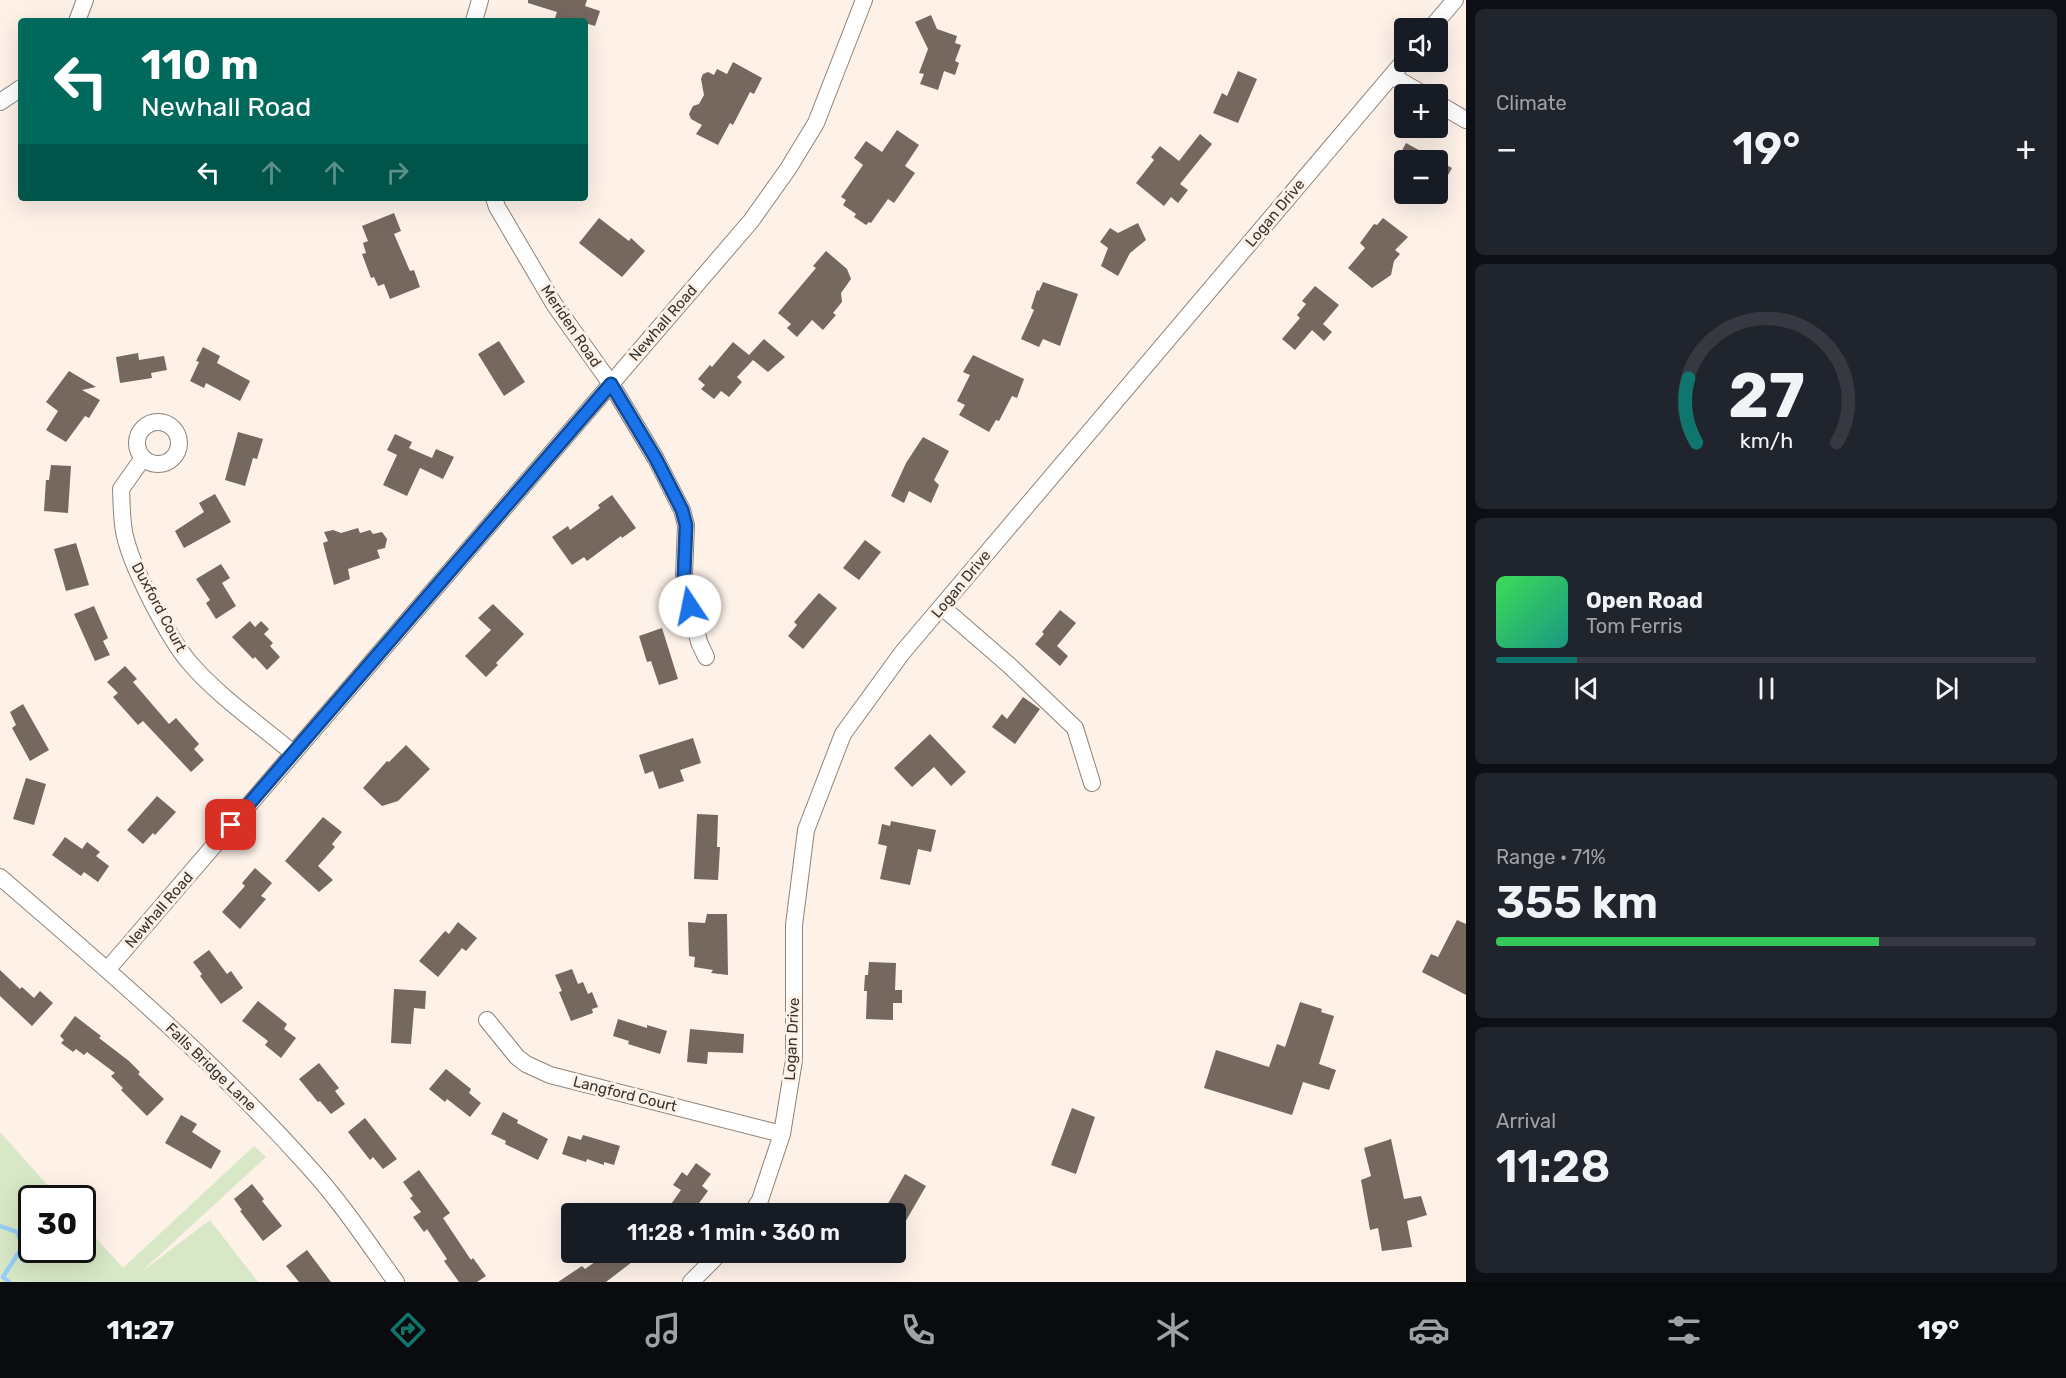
<!DOCTYPE html>
<html lang="en">
<head>
<meta charset="utf-8">
<style>
	:root { --surface:#171b24; --page:#20242c; --text:#f1f3f6; --muted:#9ea1a6; --line:#363941; --accent:#0f766e }
	body { margin:0; font-family:Rubik,sans-serif; background:var(--page); color:var(--text); height:100vh; display:flex; flex-direction:column; font-size:22px; white-space:nowrap }
	* { box-sizing:border-box; margin:0 }
	p { font-size:20px; color:var(--muted) }
	.icon { flex:none; width:33px; height:33px; fill:none; stroke:currentColor; stroke-width:2; stroke-linecap:round; stroke-linejoin:round }
	.map { position:relative; flex:1; overflow:hidden }
	.drawer { display:flex; flex-direction:column; gap:9px; padding:9px; background:#0d0f14; width:600px }
	.drawer>* { flex:none }
	.top-card { position:absolute; left:18px; top:18px; width:570px; height:183px; border-radius:6px; box-shadow:0 6px 24px #0002; background:#00695c; color:#fff; overflow:hidden }
	.controls { position:absolute; left:1394px; top:18px; display:grid; gap:12px }
	.controls a { display:grid; place-items:center; width:54px; height:54px; border-radius:6px; background:var(--surface); box-shadow:0 6px 24px #0002; font-size:30px }
	.speed { position:absolute; left:18px; top:1185px; display:flex; gap:12px; font-size:30px; font-weight:700; text-align:center }
	.speed>* { display:grid; place-content:center; width:78px; height:78px; border-radius:50%; background:var(--surface); box-shadow:0 6px 24px #0002; line-height:1 }
	.speed .limit { border:3px solid #111; border-radius:9px; background:#fff; color:#111 }
	.pin { position:absolute; display:grid; place-items:center; width:51px; height:51px; color:#fff; margin:-26px; border-radius:12px; box-shadow:0 3px 9px #0006 }
	.me { position:absolute; width:66px; margin:-33px; rotate:349deg; stroke-linejoin:round; filter:drop-shadow(0 0 4px #0008) }
	.turn { display:flex; align-items:center; gap:21px; height:126px; padding:0 24px; font-size:27px }
	.turn .icon { width:78px; height:78px; stroke-width:2.5 }
	.turn b { display:block; font-size:42px; line-height:51px }
	.lanes { display:flex; align-items:center; height:57px; padding:0 24px; background:#0003; justify-content:center; gap:30px; direction:ltr }
	.lanes .off { opacity:.35 }
	.big { font-size:45px; font-weight:600; line-height:1.1 }
	.drawer .tile { flex:1; display:flex; flex-direction:column; justify-content:center; gap:9px; min-width:0; padding:0 21px; border-radius:9px; background:var(--page) }
	.drawer .dial { align-items:center; gap:0 }
	.dial svg { height:156px; overflow:visible; fill:none; stroke:var(--line); stroke-width:7; stroke-linecap:round; text-anchor:middle }
	.dial text { fill:var(--text); stroke:none }
	.song { display:flex; align-items:center; gap:18px }
	.cover { width:72px; height:72px; border-radius:9px; background:linear-gradient(135deg,hsl(130 70% 55%),hsl(170 70% 35%)) }
	.played { height:6px; border-radius:3px; background:linear-gradient(90deg,var(--accent) 15%,var(--line) 15%) }
	.keys { display:flex; justify-content:space-around; direction:ltr }
	.heat { display:flex; justify-content:space-between; align-items:center; font-size:33px; direction:ltr }
	.charge { height:9px; border-radius:4px; background:linear-gradient(90deg,#34c759 71%,var(--line) 0) }
	.trip { position:absolute; left:561px; top:1203px; width:345px; height:60px; border-radius:6px; background:var(--surface); box-shadow:0 6px 24px #0002; font-weight:600; line-height:60px; text-align:center }
	.dock { display:flex; height:96px; justify-content:space-around; align-items:center; background:#090b0e; color:var(--muted) }
	.dock .icon { width:42px; height:42px }
	.dock .active { color:var(--accent) }
	.dock b { font-size:27px; color:var(--text) }
	main { display:flex; flex:1; min-height:0 }
	.map>svg:first-child { display:block }
	.green { fill:#d8e8c6 }
	.lines { fill:none; stroke-linecap:round; stroke-linejoin:round }
	.stream { stroke:#98cef4; stroke-width:4.5 }
	.building { fill:#75685f }
	.minor-casing { stroke:#8f8278; stroke-width:18 }
	.minor { stroke:#fff; stroke-width:16 }
	.route-casing { stroke:#114b97; stroke-width:15 }
	.route { stroke:#1a73e8; stroke-width:10 }
	.labels { text-anchor:middle; dominant-baseline:central; stroke-width:6; stroke-linejoin:round; paint-order:stroke }
	.street-label { font-size:15px; fill:#39332f; stroke:#fdf1e8 }
</style>
</head>
<body>
<main>
<div class="map">
<svg width="1466" height="1282" viewBox="0 0 1466 1282">
	<rect width="100%" height="100%" fill="#fdf1e8"/>
	<path class="green" d="M0,1132l59,66h-27v52h50l1,-26 40,44 131,-122 12,11 -126,116 70,-53 48,62h-258z"/>
	<g class="lines">
		<path class="stream" d="M0,1226l17,6 6,14 -20,31 6,5"/>
	</g>
	<path class="building" d="M528,0h59l-2,6 15,5 -5,15 -10,-3v-2h-31l3,-9 -29,-9z
		M931,15l6,14 20,7 -2,7 6,2 -6,16 4,2 -4,12 -11,-4 -6,19 -18,-6 4,-10 -5,-1 9,-24 -13,-27z
		M733,62l29,16 -8,16 -4,-2 -17,33 -3,-2 -12,22 -22,-11 6,-9 -11,-6 -2,-5 4,-8 6,-2 5,-9 -3,-16 2,-5 5,-2 6,3 3,-6 10,5z
		M1238,71l19,8 -19,44 -25,-10 9,-20 5,3z
		M897,130l22,15 -14,21 10,7 -21,30 -6,-4 -17,24 -2,-1 -3,3 -12,-8 2,-3 -13,-9 3,-5 -5,-3 22,-32 -9,-7 12,-17 16,11z
		M1200,134l12,10 -32,40 8,6 -10,13 -7,-6 -7,9 -28,-23 18,-23 -3,-3 9,-11 19,15z
		M1406,143l46,25 -15,27v-35h-40z
		M394,213l7,18 -7,3 16,37 4,-1 6,17 -30,12 -6,-15 -6,2 -4,-9 -3,1 -9,-24 4,-1 -3,-10 5,-2 -6,-15z
		M599,218l30,23 2,-3 14,13 -23,26 -43,-34z
		M1383,218l25,19 -13,13 5,4 -6,7 -3,14 -19,13 -24,-20 17,-20 -5,-5 14,-19 3,1z
		M1138,223l8,17 -16,13 -12,23 -17,-10 7,-18 -8,-6 10,-14 8,5z
		M826,251l21,18 4,10 -10,14 1,9 -9,11 3,2 -13,15 -11,-10 -15,17 -10,-9 4,-4 -13,-11 38,-45 -3,-2z
		M1043,282l35,12 -18,52 -17,-7 -4,8 -18,-8 13,-29 -3,-2 6,-18 2,1z
		M1315,286l24,19 -16,19 9,8 -8,9 -12,-11 -17,20 -13,-11 18,-21 -3,-3 9,-11 -4,-3z
		M764,339l21,18 -17,15 -15,-12 -16,17 5,5 -13,15 -8,-6 -7,8 -13,-10 4,-4 -7,-6 12,-14 2,2 21,-25 16,13z
		M499,341l26,41 -21,14 -26,-42z
		M203,347l17,9 -3,7 33,18 -10,20 -34,-18 -2,5 -14,-7 9,-19 -3,-1z
		M138,353l1,7 25,-4 3,14 -16,3 1,5 -32,5 -4,-26z
		M973,355l51,24 -7,19 -5,-2 -13,25 -3,-1 -7,12 -30,-17 6,-10 -8,-4 13,-26 -7,-3z
		M69,371l27,16 -14,3 18,10 -11,18 -4,-2 -19,26 -20,-12 12,-19 -12,-9z
		M238,432l25,7 -6,20 -4,-1 -8,28 -20,-6z
		M395,434l17,8 -3,6 23,10 4,-9 18,8 -11,22 -23,-11 -13,28 -24,-11 14,-30 -10,-5z
		M923,437l26,14 -15,29 5,5 -8,18 -22,-12 -5,12 -13,-7 15,-33z
		M51,465l20,1 -3,47 -24,-2 2,-31h3z
		M215,494l16,28 -47,26 -9,-17 29,-19 -5,-9z
		M612,495l24,33 -14,10 -1,-2 -34,25 -3,-4 -12,8 -20,-28 16,-11 2,4 30,-22 -2,-3z
		M358,528l2,5 10,-3 3,4 9,-2 5,7 -2,9 -8,2 3,8 -32,11 2,10 -16,6 -11,-42 5,-2 -4,-9 9,-2 8,3z
		M865,540l16,12 -22,28 -16,-12z
		M76,543l13,42 -23,6 -12,-42z
		M221,564l9,14 -8,5 14,23 -20,13 -10,-16 4,-3 -14,-21z
		M819,593l18,15 -34,41 -15,-13 9,-11 -3,-3z
		M493,604l31,30 -28,29 2,2 -12,12 -21,-21 26,-26 -13,-12z
		M94,606l14,32 -5,3 7,14 -15,6 -21,-47z
		M1060,610l16,13 -19,23 11,10 -8,10 -25,-22 9,-10 -2,-2z
		M250,621l5,6 6,-6 8,8 -5,5 9,9 -3,3 10,11 -13,13 -12,-13 -2,2 -21,-22z
		M662,628l16,51 -19,6 -8,-24 -4,1 -8,-26z
		M125,666l12,13 -4,3 36,42 7,-6 23,26 -5,5 10,11 -13,12 -48,-51 -5,4 -25,-28 5,-4 -11,-11z
		M1023,697l17,12 -25,35 -23,-17 10,-13 5,5z
		M23,704l26,46 -19,11 -18,-33 4,-3 -6,-13z
		M930,734l36,38 -15,14 -17,-19 -22,20 -18,-19z
		M693,738l8,25 -21,7 4,11 -25,8 -6,-18 -8,3 -6,-19z
		M406,745l24,24 -32,32 -16,5 -19,-18 24,-27 2,1z
		M26,778l20,6 -12,41 -21,-6z
		M157,796l19,16 -21,23 -2,-2 -10,11 -16,-14z
		M697,814l21,1 -1,32h3l-2,33 -24,-1z
		M323,817l19,15 -10,12 3,3 -17,19 15,14 -14,12 -34,-31z
		M891,821l45,9 -5,22 -13,-3 -8,36 -30,-6 7,-33 -9,-2 4,-20 8,2z
		M65,837l17,12 5,-7 13,10 -4,4 13,10 -11,16 -14,-10 -3,4 -29,-21z
		M255,868l17,15 -11,13 5,3 -26,30 -18,-17 23,-26 -3,-3z
		M707,914h20l1,61 -17,-2 2,-3 -19,-3 1,-10 -6,-1 -1,-34 17,1z
		M1457,920l9,4v71l-44,-23 9,-18 7,3z
		M458,922l19,16 -11,13 -4,-3 -24,29 -19,-16 26,-30 4,3z
		M209,950l18,24 4,-3 12,17 -22,16 -21,-28 2,-2 -9,-12z
		M869,962l27,1 -1,27h7v13h-9v17l-27,-1 1,-28h-3l1,-16h3z
		M572,969l6,15 5,-2 5,12 4,-2 6,15 -6,2 1,4 -22,8 -12,-29 3,-1 -7,-16z
		M0,970l20,19 2,-2 12,11 6,-7 13,12 -21,23 -32,-30z
		M394,989l32,2 -1,18 -11,-1 -3,36 -20,-1z
		M258,1001l29,23 -3,5 12,9 -15,20 -16,-13 3,-4 -26,-20z
		M1300,1002l22,7 -1,3 13,4 -15,48 17,6 -7,20 -26,-8 -11,33 -88,-27 12,-38 53,17 8,-23 8,3z
		M75,1016l26,20 -2,2 30,23 11,11 -2,2 26,25 -17,17 -26,-26 2,-2 -12,-12 4,-3 -28,-21 -3,3 -8,-6 -3,3 -12,-9 3,-3 -4,-4z
		M618,1019l29,9v-3l20,6 -7,23 -32,-10 1,-3 -16,-5z
		M690,1029l54,5 -1,19 -35,-1 -1,12 -20,-2z
		M319,1063l20,25 -4,3 10,13 -14,10 -11,-13 -2,1 -19,-23z
		M446,1069l25,20 -2,4 12,10 -11,14 -23,-18 -2,3 -16,-13z
		M1072,1108l23,9 -19,57 -25,-9z
		M503,1112l15,8 -1,3 31,16 -10,21 -33,-16 1,-3 -15,-7z
		M181,1115l16,9 -5,8 29,19 -10,18 -46,-26z
		M365,1118l32,41 -14,10 -10,-12 -3,3 -22,-28z
		M583,1135l37,11 -6,19 -10,-3v3l-17,-6 -1,3 -24,-8 6,-18 13,4z
		M1391,1139l13,60 17,-3 6,19 -20,6 5,26 -30,4 -4,-23 -8,2 -9,-50 10,-4 -7,-28z
		M696,1163l15,11 -9,12 6,5 -17,23h-13l-9,-7 12,-17 -8,-5 9,-13 5,4z
		M419,1170l31,43 -7,5 28,42 2,-2 13,18 -9,6h-18l-15,-21 3,-2 -20,-30 -3,3 -11,-15 8,-5 -11,-14 3,-2 -10,-14z
		M905,1174l21,12 -30,52v-24h-14z
		M252,1184l12,15 -2,2 20,25 -19,15 -23,-30 2,-1 -8,-11z
		M307,1250l24,32h-32l-13,-16z
		M609,1252h36l-39,30h-48l24,-16 3,3z"/>
	<g class="lines">
		<defs>
			<path id="minor" d="M77,21l8,-21
				M474,21l6,-21
				M1431,28l24,-28
				M1392,76l31,18
				M0,102l21,-14
				M1437,103l29,17
				M494,198l3,9 57,97 57,80 45,75 26,51 4,15 -2,50 15,67 7,15
				M137 443a21 21 0 1 1 42 0a21 21 0 1 1-42 0Z
				M143,458l-22,31c1,16 0,35 5,51 8,31 42,97 63,122 29,34 70,62 104,91
				M942,607l68,59 65,62 17,55
				M0,877c107,92 214,184 308,289 33,36 60,77 88,116
				M107,970l644,-749 37,-52 28,-46 48,-123
				M487,1020l30,37 9,7 24,11 232,59
				M751,1214l9,-14 22,-66 12,-74v-135l12,-95 37,-96 59,-81 502,-592
				M691,1282l30,-30"/>
		</defs>
		<use href="#minor" class="minor-casing"/>
		<use href="#minor" class="minor"/>
	</g>
	<g class="lines">
		<defs>
			<path id="route" d="M231,825l380,-441 45,75 26,51 4,15 -2,50 6,31"/>
		</defs>
		<use href="#route" class="route-casing"/>
		<use href="#route" class="route"/>
	</g>
	<g class="labels">
		<g class="street-label">
			<text transform="translate(1275 213) rotate(-50)">Logan Drive</text>
			<text transform="translate(663 323) rotate(-49)">Newhall Road</text>
			<text transform="translate(571 326) rotate(56)">Meriden Road</text>
			<text transform="translate(961 584) rotate(-50)">Logan Drive</text>
			<text transform="translate(159 607) rotate(62)">Duxford Court</text>
			<text transform="translate(159 910) rotate(-49)">Newhall Road</text>
			<text transform="translate(792 1039) rotate(-87)">Logan Drive</text>
			<text transform="translate(211 1067) rotate(44)">Falls Bridge Lane</text>
			<text transform="translate(625 1094) rotate(14)">Langford Court</text>
		</g>
	</g>
</svg>
<div class="controls">
<a><svg class="icon" aria-label="sound" viewBox="0 0 24 24"><path d="M4 9h4l5-4v14l-5-4H4zM17 9q2 3 0 6"/></svg></a>
<a>+</a>
<a>−</a>
</div>
<div class="speed"><div class="limit">30</div></div>
<div class="pin" style="left:231px;top:825px;background:#d93025"><svg class="icon" aria-label="arrive" viewBox="0 0 24 24"><path d="M6 21V4h12l-3 4 3 4H6"/></svg></div>
<svg class="me" style="left:690px;top:606px" viewBox="-20 -20 40 40"><circle r="19" fill="#fff"/><path d="M0-13L10 11 0 6-10 11z" fill="#1a73e8"/></svg>
<div class="trip">11:28 · 1 min · 360 m</div>
<div class="top-card">
<div class="turn"><svg class="icon" aria-label="left" viewBox="0 0 24 24"><path d="M17 20v-9H6M10 6l-5 5 5 5"/></svg><div><b>110 m</b>Newhall Road</div></div>
<div class="lanes"><svg class="icon" aria-label="left" viewBox="0 0 24 24"><path d="M17 20v-9H6M10 6l-5 5 5 5"/></svg><svg class="icon off" aria-label="ahead" viewBox="0 0 24 24"><path d="M12 20V5M6 11l6-6 6 6"/></svg><svg class="icon off" aria-label="ahead" viewBox="0 0 24 24"><path d="M12 20V5M6 11l6-6 6 6"/></svg><svg class="icon off" aria-label="right" viewBox="0 0 24 24"><path d="M7 20v-9h11M14 6l5 5-5 5"/></svg></div>
</div>
</div>
<section class="drawer">
<div class="tile"><p>Climate</p>
<div class="heat"><a>−</a><b class="big">19°</b><a>+</a></div>
</div>
<div class="tile dial"><svg viewBox="0 0 100 80">
<path d="M14 69A42 42 0 1 1 86 69"/>
<path d="M14 69A42 42 0 0 1 10 36" stroke="#0f766e"/>
<text x="50" y="56" font-size="32" font-weight="700">27</text>
<text x="50" y="72" font-size="11">km/h</text>
</svg></div>
<div class="tile">
<div class="song"><i class="cover"></i><div><b>Open Road</b><p>Tom Ferris</p></div></div>
<div class="played"></div>
<div class="keys"><svg class="icon" aria-label="previous" viewBox="0 0 24 24"><path d="M18 5L8 12l10 7zM5 5v14"/></svg><svg class="icon" aria-label="pause" viewBox="0 0 24 24"><path d="M8 5v14M16 5v14"/></svg><svg class="icon" aria-label="next" viewBox="0 0 24 24"><path d="M6 5l10 7-10 7zM19 5v14"/></svg></div>
</div>
<div class="tile"><p>Range · 71%</p><b class="big">355 km</b><div class="charge"></div></div>
<div class="tile"><p>Arrival</p><b class="big">11:28</b></div>
</section>
</main>
<nav class="dock">
<b>11:27</b>
<svg class="icon active" aria-label="directions" viewBox="0 0 24 24"><path d="M12 3l9 9-9 9-9-9zM9 14v-3h6M13 9l2 2-2 2"/></svg>
<svg class="icon" aria-label="music" viewBox="0 0 24 24"><path d="M9 18V5l10-2v13"/><circle cx="6" cy="18" r="3"/><circle cx="16" cy="16" r="3"/></svg>
<svg class="icon" aria-label="phone" viewBox="0 0 24 24"><path d="M5 4h4l2 5-3 2q2 4 5 5l2-3 5 2v4C11 20 4 13 5 4z"/></svg>
<svg class="icon" aria-label="climate" viewBox="0 0 24 24"><path d="M12 3v18M4 7l16 10M4 17L20 7"/></svg>
<svg class="icon" aria-label="car" viewBox="0 0 24 24"><path d="M5 17H2v-5l4-1 3-4h7l3 4 3 1v5h-3M9 17h6M6 11h13"/><circle cx="7" cy="17" r="2"/><circle cx="17" cy="17" r="2"/></svg>
<svg class="icon" aria-label="filters" viewBox="0 0 24 24"><path d="M4 7h16M4 17h16"/><circle cx="9" cy="7" r="2"/><circle cx="15" cy="17" r="2"/></svg>
<b>19°</b>
</nav>
</body>
</html>
